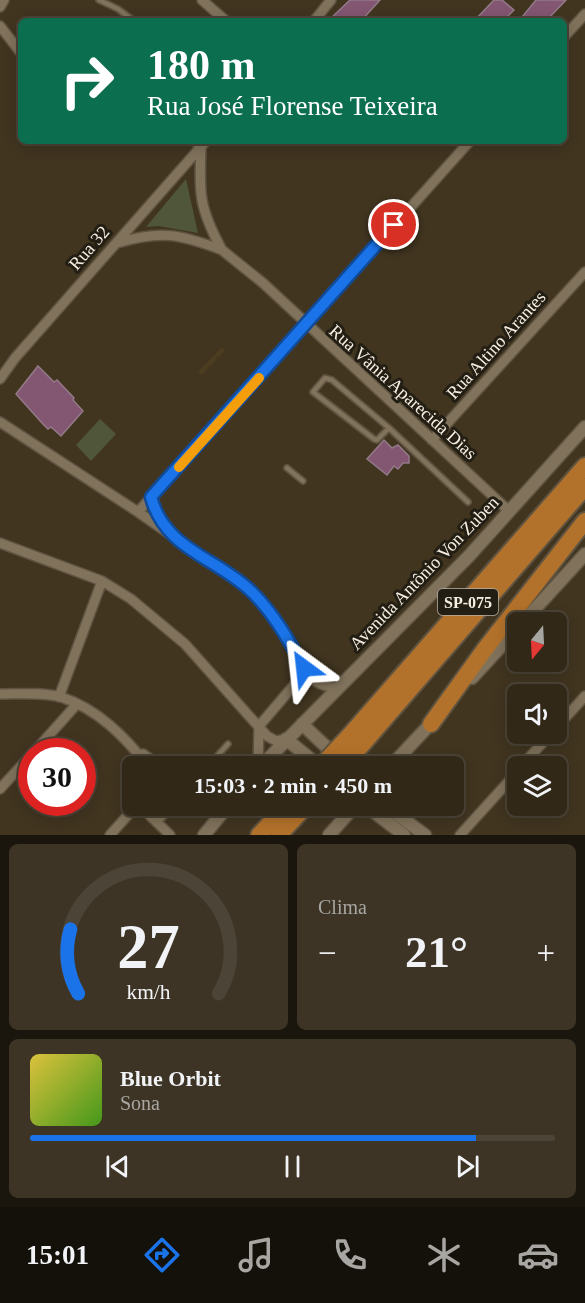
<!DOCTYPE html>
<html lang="pt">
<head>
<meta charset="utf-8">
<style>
	:root { --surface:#312818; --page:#3d3425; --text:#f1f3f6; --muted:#a8a6a2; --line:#4c4437; --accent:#1a73e8 }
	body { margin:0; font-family:"Times New Roman",serif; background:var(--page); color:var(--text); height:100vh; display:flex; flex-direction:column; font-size:22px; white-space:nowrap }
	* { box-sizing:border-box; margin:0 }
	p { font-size:20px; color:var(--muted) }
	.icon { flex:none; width:33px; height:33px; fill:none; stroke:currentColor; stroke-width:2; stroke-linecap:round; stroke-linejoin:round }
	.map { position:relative; height:835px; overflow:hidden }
	.sheet { display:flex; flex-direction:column; gap:9px; padding:9px; background:#1b160d; flex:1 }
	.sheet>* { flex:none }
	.top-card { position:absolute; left:18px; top:18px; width:549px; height:126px; border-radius:9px; box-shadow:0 3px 15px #0003,0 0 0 2px var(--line); background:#0b6e4f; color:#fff; overflow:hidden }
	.needle { width:39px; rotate:198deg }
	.buttons { position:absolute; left:507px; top:612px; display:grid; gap:12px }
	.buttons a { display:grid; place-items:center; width:60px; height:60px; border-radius:9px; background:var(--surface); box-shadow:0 3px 15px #0003,0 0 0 2px var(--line); font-size:30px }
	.speed { position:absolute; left:18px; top:738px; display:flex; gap:12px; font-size:30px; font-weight:700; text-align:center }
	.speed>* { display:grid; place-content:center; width:78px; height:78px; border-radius:50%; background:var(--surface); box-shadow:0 3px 15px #0003,0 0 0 2px var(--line); line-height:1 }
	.speed .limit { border:9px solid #d22; background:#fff; color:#111 }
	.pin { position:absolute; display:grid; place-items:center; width:51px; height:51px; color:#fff; margin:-26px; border:3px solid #fff; border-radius:50%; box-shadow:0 2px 6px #0007 }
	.me { position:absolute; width:66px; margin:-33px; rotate:330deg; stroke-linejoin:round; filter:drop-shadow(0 0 4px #0008) }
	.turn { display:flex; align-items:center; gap:21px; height:126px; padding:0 30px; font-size:27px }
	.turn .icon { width:78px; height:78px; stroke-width:2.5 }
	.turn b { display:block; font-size:42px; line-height:51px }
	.big { font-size:45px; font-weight:800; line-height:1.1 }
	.sheet .card { flex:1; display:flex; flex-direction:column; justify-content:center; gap:9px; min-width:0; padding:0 21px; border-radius:9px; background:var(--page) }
	.sheet .dial { align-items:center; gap:0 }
	.dial svg { height:156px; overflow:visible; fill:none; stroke:var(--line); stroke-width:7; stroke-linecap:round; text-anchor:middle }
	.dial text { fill:var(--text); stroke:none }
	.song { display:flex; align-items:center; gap:18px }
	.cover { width:72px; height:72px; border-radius:9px; background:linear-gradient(135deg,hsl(50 70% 55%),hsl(100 70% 35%)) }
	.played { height:6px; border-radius:3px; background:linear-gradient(90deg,var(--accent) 85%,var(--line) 85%) }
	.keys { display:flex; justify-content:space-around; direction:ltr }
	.heat { display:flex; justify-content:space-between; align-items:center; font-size:33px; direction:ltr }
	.sheet .tiles { flex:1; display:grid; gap:9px; grid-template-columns:1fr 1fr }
	.card:last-child { grid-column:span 2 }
	.trip { position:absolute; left:122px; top:756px; width:342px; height:60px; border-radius:9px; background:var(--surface); box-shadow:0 3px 15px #0003,0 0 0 2px var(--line); font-weight:800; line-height:60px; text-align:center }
	.tab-bar { display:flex; height:96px; justify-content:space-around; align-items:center; background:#14100a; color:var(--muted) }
	.tab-bar .icon { width:42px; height:42px }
	.tab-bar .active { color:var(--accent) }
	.tab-bar b { font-size:27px; color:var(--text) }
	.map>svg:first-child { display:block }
	.built { fill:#4c3c20 }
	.green { fill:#4f5639 }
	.building { fill:#835671; stroke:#937a88; stroke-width:1.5 }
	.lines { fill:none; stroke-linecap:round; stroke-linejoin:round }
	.service-casing { stroke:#5e5340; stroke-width:8 }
	.minor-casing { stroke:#5e5340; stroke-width:12 }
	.tertiary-casing { stroke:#5e5340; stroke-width:15 }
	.motorway-casing { stroke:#5e5340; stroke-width:20 }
	.service { stroke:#80725b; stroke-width:4.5 }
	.minor { stroke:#80725b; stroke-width:9 }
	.tertiary { stroke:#80725b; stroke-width:12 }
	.motorway { stroke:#b3722b; stroke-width:16 }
	.motorway-bridge-casing { stroke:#5e5340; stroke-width:20; stroke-linecap:butt }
	.motorway-bridge { stroke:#b3722b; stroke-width:16 }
	.route-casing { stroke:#114b97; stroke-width:15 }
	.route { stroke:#1a73e8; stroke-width:10 }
	.slow { stroke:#f59e0b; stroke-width:10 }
	.labels { text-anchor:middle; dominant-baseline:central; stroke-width:6; stroke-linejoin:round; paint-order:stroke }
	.shield { fill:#231e14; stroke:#b7b0a4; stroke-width:1.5 }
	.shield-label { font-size:16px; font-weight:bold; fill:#f7efe2 }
	.street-label { font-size:18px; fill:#f7efe2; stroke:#231e14 }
</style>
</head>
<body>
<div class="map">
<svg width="585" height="835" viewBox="0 0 585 835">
	<rect width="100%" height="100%" fill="#413520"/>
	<path class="built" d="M222,347l3,3 -7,8 -3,-2 2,3 -7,8 -3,-2 2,2 -7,8 -4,-3z"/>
	<path class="green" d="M186,179l12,54 -40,-7 -12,1z
		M100,419l16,15 -25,27 -15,-16z"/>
	<path class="building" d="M350,0h30l-19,21h-33z
		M494,0h8l12,10 -11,11h-29z
		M536,0h30l-20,21h-18l-6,-4z
		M38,366l16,16 3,-2 17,18 -1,2 10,11 -22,25 -10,-9 -3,2 -6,-6 -26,-29z
		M384,440l8,8 6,-3 11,11v7h-6l-5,6 -4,-3 -7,9 -20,-16z"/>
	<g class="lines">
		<defs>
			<path id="service" d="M99,0l19,9 16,12
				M389,428l-12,12 -3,-1 -61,-47 12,-14 7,2 57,48 79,74
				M287,468l16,13
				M208,766l20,-22
				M158,823l15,-17"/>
			<path id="minor" d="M202,0l24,21
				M0,7l4,-7
				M314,21l17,-21
				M0,26l21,27
				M564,37l21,-23
				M117,243c44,-13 63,-9 105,7 -23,-42 -23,-56 -21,-103l-6,-6
				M222,250l41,33 246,228
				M0,379l15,-21 191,-217
				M0,422l138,90 112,78 30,35 25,43 -10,16 -36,42
				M432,440l153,-168
				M151,497l5,18 8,13
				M138,512l332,-371
				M0,543l102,38 29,18 54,45 82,92 9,5 10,-2
				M305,668c7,15 17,18 33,20
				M0,694c19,0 43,-2 61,3 37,12 64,40 87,69
				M59,697l43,-116
				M556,728l29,-32
				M34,752l43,-48
				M143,754l17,12
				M258,766l1,-40
				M521,766l30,-32
				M0,789l32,-35
				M140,806l30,29
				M152,818l10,-12
				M110,835l26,-29
				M460,835l58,-64"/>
			<path id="tertiary" d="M523,622l62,-68
				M472,678l46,-50
				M302,724l35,33
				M286,739l33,27
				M261,766l208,-210 116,-129
				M391,766l45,-48
				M366,806l38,29
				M386,806l39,29
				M204,835l24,-29
				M329,835l26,-29"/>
			<path id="motorway" d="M431,724l54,-75 100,-128
				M349,736l236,-270
				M361,746l224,-259
				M259,835l27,-29
				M279,835l27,-29"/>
		</defs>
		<use href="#service" class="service-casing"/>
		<use href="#minor" class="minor-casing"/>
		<use href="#tertiary" class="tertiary-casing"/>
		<use href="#motorway" class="motorway-casing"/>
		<use href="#service" class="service"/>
		<use href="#minor" class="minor"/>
		<use href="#tertiary" class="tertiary"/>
		<use href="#motorway" class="motorway"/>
		<defs>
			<path id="motorway-bridge" d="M321,766l28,-30
				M343,766l18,-20"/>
		</defs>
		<use href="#motorway-bridge" class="motorway-bridge-casing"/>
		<use href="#motorway-bridge" class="motorway-bridge"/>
	</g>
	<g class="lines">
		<defs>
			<path id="route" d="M304,668c-15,-27 -29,-53 -52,-76 -36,-35 -87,-42 -101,-95l243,-272"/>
		</defs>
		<use href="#route" class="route-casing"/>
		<use href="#route" class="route"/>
		<path class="slow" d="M179,467l80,-89"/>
	</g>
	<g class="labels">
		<rect class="shield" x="438" y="589" width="60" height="26" rx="4.5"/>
		<g class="shield-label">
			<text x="468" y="602">SP-075</text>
		</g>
		<g class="street-label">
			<text transform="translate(89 248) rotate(-49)">Rua 32</text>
			<text transform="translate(496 345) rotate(-48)">Rua Altino Arantes</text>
			<text transform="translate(403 392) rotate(42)">Rua Vânia Aparecida Dias</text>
			<text transform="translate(424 573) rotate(-46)">Avenida Antônio Von Zuben</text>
		</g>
	</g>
</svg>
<div class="buttons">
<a><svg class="needle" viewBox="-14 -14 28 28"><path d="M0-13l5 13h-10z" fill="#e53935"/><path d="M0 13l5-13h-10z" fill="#a8a6a2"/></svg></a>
<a><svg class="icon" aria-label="sound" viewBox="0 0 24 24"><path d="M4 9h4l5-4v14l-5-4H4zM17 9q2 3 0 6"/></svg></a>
<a><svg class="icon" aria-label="layers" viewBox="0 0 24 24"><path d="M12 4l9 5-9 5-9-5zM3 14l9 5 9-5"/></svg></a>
</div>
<div class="speed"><div class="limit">30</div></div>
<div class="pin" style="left:394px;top:225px;background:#d93025"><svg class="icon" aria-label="arrive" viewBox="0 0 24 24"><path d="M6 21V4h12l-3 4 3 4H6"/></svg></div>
<svg class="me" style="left:304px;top:668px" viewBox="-20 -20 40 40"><path d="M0-17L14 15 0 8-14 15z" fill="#1a73e8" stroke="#fff" stroke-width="4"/></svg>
<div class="trip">15:03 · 2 min · 450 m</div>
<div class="top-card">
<div class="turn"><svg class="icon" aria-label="right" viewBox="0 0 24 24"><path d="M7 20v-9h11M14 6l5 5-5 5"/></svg><div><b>180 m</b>Rua José Florense Teixeira</div></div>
</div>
</div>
<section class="sheet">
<div class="tiles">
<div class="card dial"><svg viewBox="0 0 100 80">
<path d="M14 69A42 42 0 1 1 86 69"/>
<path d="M14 69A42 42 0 0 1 10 36" stroke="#1a73e8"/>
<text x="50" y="56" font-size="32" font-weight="700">27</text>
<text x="50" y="72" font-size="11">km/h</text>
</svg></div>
<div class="card"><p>Clima</p>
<div class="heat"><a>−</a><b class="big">21°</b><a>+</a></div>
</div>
<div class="card">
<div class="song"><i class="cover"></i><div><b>Blue Orbit</b><p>Sona</p></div></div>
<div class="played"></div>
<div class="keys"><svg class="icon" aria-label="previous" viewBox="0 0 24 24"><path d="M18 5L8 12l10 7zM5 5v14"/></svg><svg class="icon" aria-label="pause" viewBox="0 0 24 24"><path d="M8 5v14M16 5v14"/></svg><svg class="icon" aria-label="next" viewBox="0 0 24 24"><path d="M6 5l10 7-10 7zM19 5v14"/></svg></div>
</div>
</div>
</section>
<nav class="tab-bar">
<b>15:01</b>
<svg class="icon active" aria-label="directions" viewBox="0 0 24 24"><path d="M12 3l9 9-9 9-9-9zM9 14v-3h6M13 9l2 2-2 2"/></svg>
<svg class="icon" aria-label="music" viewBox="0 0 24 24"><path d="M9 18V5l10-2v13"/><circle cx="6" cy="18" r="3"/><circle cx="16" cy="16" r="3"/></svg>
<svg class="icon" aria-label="phone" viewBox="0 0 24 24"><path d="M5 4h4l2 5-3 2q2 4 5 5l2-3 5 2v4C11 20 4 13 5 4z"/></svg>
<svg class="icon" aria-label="climate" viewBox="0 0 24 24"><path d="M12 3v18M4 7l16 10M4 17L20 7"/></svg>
<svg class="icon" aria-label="car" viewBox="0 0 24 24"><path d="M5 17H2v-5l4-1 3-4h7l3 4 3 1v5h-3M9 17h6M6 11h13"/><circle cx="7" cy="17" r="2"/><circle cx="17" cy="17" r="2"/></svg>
</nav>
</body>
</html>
